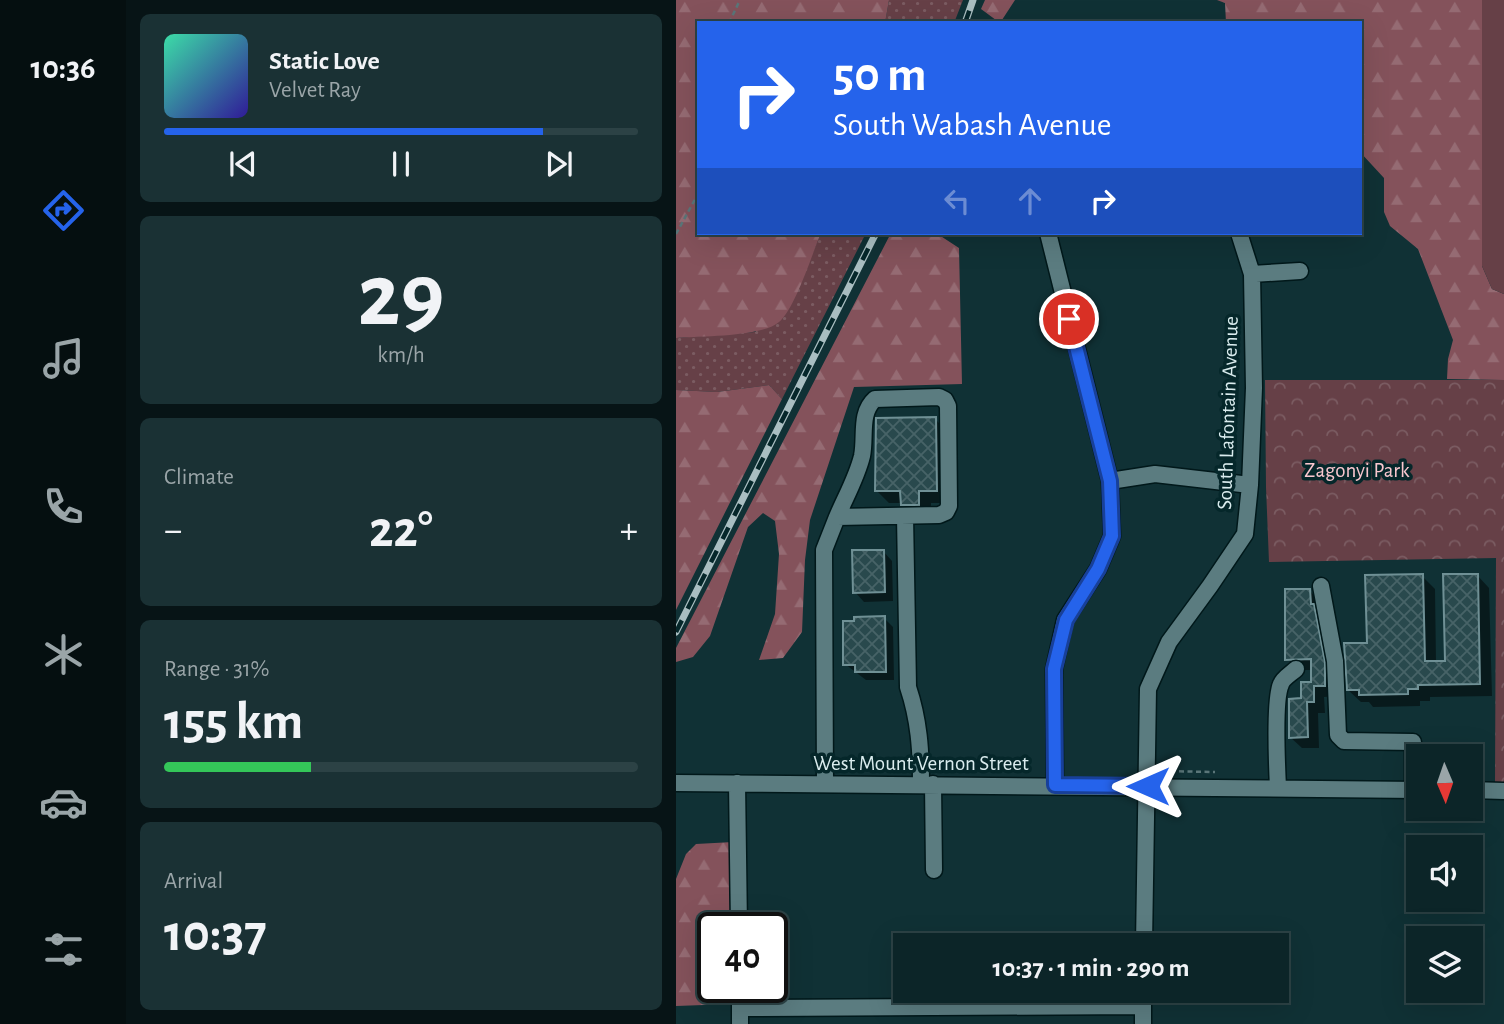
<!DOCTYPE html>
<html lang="en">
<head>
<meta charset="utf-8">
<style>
	:root { --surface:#0c2528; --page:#1a3134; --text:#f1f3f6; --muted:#9aa5a8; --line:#2c4245; --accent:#2563eb }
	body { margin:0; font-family:"Alegreya Sans",sans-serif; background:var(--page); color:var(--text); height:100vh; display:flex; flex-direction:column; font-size:26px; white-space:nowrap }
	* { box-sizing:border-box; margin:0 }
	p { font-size:23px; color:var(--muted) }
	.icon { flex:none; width:38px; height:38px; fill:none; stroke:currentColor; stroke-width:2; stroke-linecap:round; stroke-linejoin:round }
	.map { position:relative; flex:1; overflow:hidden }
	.details { display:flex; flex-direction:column; gap:14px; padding:14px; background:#071416; width:550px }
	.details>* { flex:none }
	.top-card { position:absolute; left:21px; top:21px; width:665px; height:214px; border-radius:0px; box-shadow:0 7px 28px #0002,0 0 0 2px var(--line); background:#2563eb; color:#fff; overflow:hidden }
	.needle { width:46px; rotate:178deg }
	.tools { position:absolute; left:730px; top:744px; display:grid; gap:14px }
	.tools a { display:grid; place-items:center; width:77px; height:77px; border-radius:0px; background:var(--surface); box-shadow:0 7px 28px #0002,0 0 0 2px var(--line); font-size:35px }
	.speed { position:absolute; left:21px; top:912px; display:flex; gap:14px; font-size:35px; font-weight:700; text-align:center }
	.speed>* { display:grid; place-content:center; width:91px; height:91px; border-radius:50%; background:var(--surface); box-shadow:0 7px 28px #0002,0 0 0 2px var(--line); line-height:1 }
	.speed .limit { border:4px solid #111; border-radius:10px; background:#fff; color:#111 }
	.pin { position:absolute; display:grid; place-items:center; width:60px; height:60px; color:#fff; margin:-30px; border:4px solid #fff; border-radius:50%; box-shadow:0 2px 7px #0007 }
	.me { position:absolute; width:77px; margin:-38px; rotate:270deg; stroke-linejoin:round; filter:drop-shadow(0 0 5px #0008) }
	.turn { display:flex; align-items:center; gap:24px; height:147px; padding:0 21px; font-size:32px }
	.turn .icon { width:91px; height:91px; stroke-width:2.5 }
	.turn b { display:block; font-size:49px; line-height:60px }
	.lanes { display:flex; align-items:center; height:66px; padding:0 21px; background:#0003; justify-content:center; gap:35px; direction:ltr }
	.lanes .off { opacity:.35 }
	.big { font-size:52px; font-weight:600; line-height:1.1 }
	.details .widget { flex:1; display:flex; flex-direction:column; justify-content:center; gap:10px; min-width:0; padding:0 24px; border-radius:10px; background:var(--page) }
	.details .dial { align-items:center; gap:0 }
	.dial b { font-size:91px; line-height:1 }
	.song { display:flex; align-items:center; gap:21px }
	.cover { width:84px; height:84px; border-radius:10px; background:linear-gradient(135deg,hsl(160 70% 55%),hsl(250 70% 35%)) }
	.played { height:7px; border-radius:4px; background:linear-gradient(90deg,var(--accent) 80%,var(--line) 80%) }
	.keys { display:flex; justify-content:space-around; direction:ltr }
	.heat { display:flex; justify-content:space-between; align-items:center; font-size:38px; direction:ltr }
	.charge { height:10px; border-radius:5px; background:linear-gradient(90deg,#34c759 31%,var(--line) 0) }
	.trip { position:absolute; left:217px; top:933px; width:396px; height:70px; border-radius:0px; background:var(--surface); box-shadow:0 7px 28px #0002,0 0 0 2px var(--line); font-weight:600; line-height:70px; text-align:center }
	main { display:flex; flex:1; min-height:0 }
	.dock { display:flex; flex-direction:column; width:126px; justify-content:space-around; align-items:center; background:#050f10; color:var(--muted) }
	.dock .icon { width:49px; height:49px }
	.dock .on { color:var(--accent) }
	.dock b { font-size:32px; color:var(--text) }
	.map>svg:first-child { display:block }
	.grass { fill:url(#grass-dots) }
	.forest { fill:url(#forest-firs) }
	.park { fill:url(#park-crowns) }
	.pitch { fill:#664047 }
	.shadow { fill:#0007 }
	.building { fill:url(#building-cross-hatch); stroke:#6f9095; stroke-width:2 }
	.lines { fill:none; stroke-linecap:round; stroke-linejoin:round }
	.minor-casing { stroke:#01181a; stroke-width:19 }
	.path { stroke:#5a7679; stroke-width:2.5; stroke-dasharray:5 3.5; stroke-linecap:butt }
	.minor { stroke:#5b7c80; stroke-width:16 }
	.rail-casing { stroke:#a9bec1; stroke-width:7 }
	.rail { stroke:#05272a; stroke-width:4.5; stroke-dasharray:13; stroke-linecap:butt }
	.route-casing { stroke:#184099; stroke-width:18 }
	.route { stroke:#2563eb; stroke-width:12 }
	.labels { text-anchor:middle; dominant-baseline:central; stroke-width:7; stroke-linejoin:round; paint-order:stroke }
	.street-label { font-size:21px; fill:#daecee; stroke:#05272a }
	.park-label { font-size:21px; fill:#fac7cf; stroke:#05272a }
</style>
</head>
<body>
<main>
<nav class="dock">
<b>10:36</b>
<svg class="icon on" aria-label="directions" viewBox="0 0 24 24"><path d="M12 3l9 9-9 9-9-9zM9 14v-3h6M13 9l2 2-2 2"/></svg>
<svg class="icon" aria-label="music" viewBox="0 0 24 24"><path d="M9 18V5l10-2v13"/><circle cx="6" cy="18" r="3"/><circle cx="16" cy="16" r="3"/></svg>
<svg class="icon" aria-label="phone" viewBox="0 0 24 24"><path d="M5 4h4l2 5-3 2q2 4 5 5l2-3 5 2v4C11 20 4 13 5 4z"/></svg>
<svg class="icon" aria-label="climate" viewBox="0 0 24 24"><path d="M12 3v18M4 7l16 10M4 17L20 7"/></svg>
<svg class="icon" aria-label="car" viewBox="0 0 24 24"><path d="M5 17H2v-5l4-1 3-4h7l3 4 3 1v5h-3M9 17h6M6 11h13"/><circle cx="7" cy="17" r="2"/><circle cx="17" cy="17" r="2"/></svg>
<svg class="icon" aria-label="filters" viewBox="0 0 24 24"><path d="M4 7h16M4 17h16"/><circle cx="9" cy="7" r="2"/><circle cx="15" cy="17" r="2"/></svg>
</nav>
<section class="details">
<div class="widget">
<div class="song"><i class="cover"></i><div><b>Static Love</b><p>Velvet Ray</p></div></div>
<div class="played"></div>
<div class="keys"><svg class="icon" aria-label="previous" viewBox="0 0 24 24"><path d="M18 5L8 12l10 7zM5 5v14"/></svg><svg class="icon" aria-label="pause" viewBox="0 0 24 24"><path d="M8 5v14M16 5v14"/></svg><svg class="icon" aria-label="next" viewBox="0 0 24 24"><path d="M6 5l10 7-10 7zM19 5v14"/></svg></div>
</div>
<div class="widget dial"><b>29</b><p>km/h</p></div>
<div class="widget"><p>Climate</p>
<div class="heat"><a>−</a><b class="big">22°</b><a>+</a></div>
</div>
<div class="widget"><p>Range · 31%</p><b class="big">155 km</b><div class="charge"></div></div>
<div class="widget"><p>Arrival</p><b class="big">10:37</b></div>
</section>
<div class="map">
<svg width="829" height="1024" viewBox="0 0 829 1024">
	<defs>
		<pattern id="grass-dots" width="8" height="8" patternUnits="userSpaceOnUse" patternTransform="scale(1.75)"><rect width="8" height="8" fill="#664047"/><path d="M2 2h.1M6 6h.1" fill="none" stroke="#7b5c62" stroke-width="1.8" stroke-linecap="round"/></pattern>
		<pattern id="forest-firs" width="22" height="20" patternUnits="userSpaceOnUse" patternTransform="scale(1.75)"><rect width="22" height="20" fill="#84525b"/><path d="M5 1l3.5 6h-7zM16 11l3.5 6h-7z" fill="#956b73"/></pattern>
		<pattern id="park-crowns" width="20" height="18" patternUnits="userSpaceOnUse" patternTransform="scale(1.75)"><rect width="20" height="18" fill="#664047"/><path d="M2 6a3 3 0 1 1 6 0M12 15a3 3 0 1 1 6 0" fill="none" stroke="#7b5c62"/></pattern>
		<pattern id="building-cross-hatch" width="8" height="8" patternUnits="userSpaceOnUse" patternTransform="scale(1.75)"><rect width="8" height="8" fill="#29494d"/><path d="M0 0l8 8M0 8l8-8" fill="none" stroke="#476367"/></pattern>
	</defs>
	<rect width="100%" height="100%" fill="#103135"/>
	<path class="grass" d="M213,0h74l-9,23h-69z
		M145,233h45l-84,166 -13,-14 -52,7 -41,-2v-52l79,-6 37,-30z"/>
	<path class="forest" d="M0,0h213l-4,23h-186v210h122c-9,21 -26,76 -42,89 -17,15 -80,14 -103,16z
		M309,0h30l-15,23 -19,-14z
		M541,0h265v266l10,23 12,5v86l-57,-1 1,-20 5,-19 -35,-91 -28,-23 -6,-14v-34l-24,-26v-129h-134l-1,-20z
		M215,233h45l23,15 3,136 -108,3 -44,133 -5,40 -3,72 -19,26 -24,2 16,-46 4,-60 -4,-33 -12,-8 -15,14 -38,109 -17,21 -17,5v-14z
		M93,385l13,14 -106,211v-220l41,2z
		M57,842l-1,85 -19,1v59h18v17l-55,2v-127l10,-25 10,-10z"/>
	<path class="park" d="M589,380h239v405h-9l1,-227 -227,4 -3,-75z"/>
	<path class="pitch" d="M806,0h22v294l-12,-5 -10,-23z"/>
	<path class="shadow" d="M259,419l12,12 2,72h-18v14h-16l-13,-14h-13l-12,-12z
		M207,551l9,10 1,40 -29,1 -9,-10z
		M801,575l12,13 3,108 -62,1v4h-10v5l-47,1 -4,-5h-8l-13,-12 20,-46 54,-68 13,13 1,74 11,-1z
		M634,591l11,11 15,94 -12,1 1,16h-7l1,35h-17l-12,-11 13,-37 10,-17v-13h-14l-12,-11z
		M208,618l9,9 1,53h-28l-21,-16z"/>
	<path class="building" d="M260,417l1,74h-18v14h-18l-1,-14h-25l1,-73z
		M176,550h32l1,42 -32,1z
		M747,574l2,87h20l-2,-87h35l2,110 -62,1v4h-10v5l-49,1v-5h-12l-3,-47h23l-2,-68z
		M609,589h25l1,15h3l11,58v24h-11v16h-7l1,35 -19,1v-39l12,-1v-16h10v-23l-26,1z
		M209,616l1,56h-31v-7h-12v-44h11v-4z"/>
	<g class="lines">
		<defs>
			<path id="minor" d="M372,233l62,248 2,55 -14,33 -33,51 -11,49 1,116
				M576,274l48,-3
				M263,397l6,3 3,6 1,100 -3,6 -7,3 -102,2c8,-19 20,-40 25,-61 4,-19 -3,-43 13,-57z
				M434,481l45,-7 95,11
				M229,516l3,171c11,33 13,63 13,97
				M645,586l14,75 3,74 6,6 69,1v48
				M0,783l742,7
				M61,783l2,145
				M149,784l-1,-234 13,-33
				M257,784l1,86
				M602,788c-1,-21 -4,-89 3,-104 2,-6 11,-11 15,-15
				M794,790l35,1
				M468,945l4,-256 21,-47 41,-56 35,-52 5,-49 4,-97 -2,-114 -13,-41
				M64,987v37
				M64,1008l403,-2
				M467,1024v-34"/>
		</defs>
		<use href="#minor" class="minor-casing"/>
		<path class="path" d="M53,23l11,-23
			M23,127v36
			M0,234l23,-42
			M486,771l53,1"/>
		<use href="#minor" class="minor"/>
		<defs>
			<path id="rail" d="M289,23l8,-23
				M0,632l200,-399"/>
		</defs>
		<use href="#rail" class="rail-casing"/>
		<use href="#rail" class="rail"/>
	</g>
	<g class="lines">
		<defs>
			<path id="route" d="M393,319l41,162 2,55 -14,33 -32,51 -12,49 1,116 93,1"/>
		</defs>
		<use href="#route" class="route-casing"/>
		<use href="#route" class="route"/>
	</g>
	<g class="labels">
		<g class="street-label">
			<text transform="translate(552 413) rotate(-88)">South Lafontain Avenue</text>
			<text x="245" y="763">West Mount Vernon Street</text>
		</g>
		<g class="park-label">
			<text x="681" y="470">Zagonyi Park</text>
		</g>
	</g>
</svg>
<div class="tools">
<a><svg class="needle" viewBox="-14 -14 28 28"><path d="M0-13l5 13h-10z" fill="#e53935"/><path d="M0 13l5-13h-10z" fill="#9aa5a8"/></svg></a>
<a><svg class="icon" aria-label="sound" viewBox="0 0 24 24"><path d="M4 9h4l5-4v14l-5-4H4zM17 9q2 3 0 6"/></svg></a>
<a><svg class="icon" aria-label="layers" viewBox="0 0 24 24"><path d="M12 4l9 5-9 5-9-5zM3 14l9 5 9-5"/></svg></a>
</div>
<div class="speed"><div class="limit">40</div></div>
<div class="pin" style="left:393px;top:319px;background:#d93025"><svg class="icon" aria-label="arrive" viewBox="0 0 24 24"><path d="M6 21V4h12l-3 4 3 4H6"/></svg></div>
<svg class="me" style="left:472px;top:786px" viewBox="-20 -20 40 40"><path d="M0-17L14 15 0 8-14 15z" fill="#2563eb" stroke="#fff" stroke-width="4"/></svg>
<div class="trip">10:37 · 1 min · 290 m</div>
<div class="top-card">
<div class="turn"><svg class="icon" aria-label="right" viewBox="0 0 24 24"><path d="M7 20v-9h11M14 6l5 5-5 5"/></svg><div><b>50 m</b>South Wabash Avenue</div></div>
<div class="lanes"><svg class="icon off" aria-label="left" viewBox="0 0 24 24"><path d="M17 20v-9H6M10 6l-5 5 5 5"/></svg><svg class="icon off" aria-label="ahead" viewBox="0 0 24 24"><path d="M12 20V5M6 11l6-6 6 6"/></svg><svg class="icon" aria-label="right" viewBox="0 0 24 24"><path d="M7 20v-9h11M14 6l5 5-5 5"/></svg></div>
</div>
</div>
</main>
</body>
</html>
